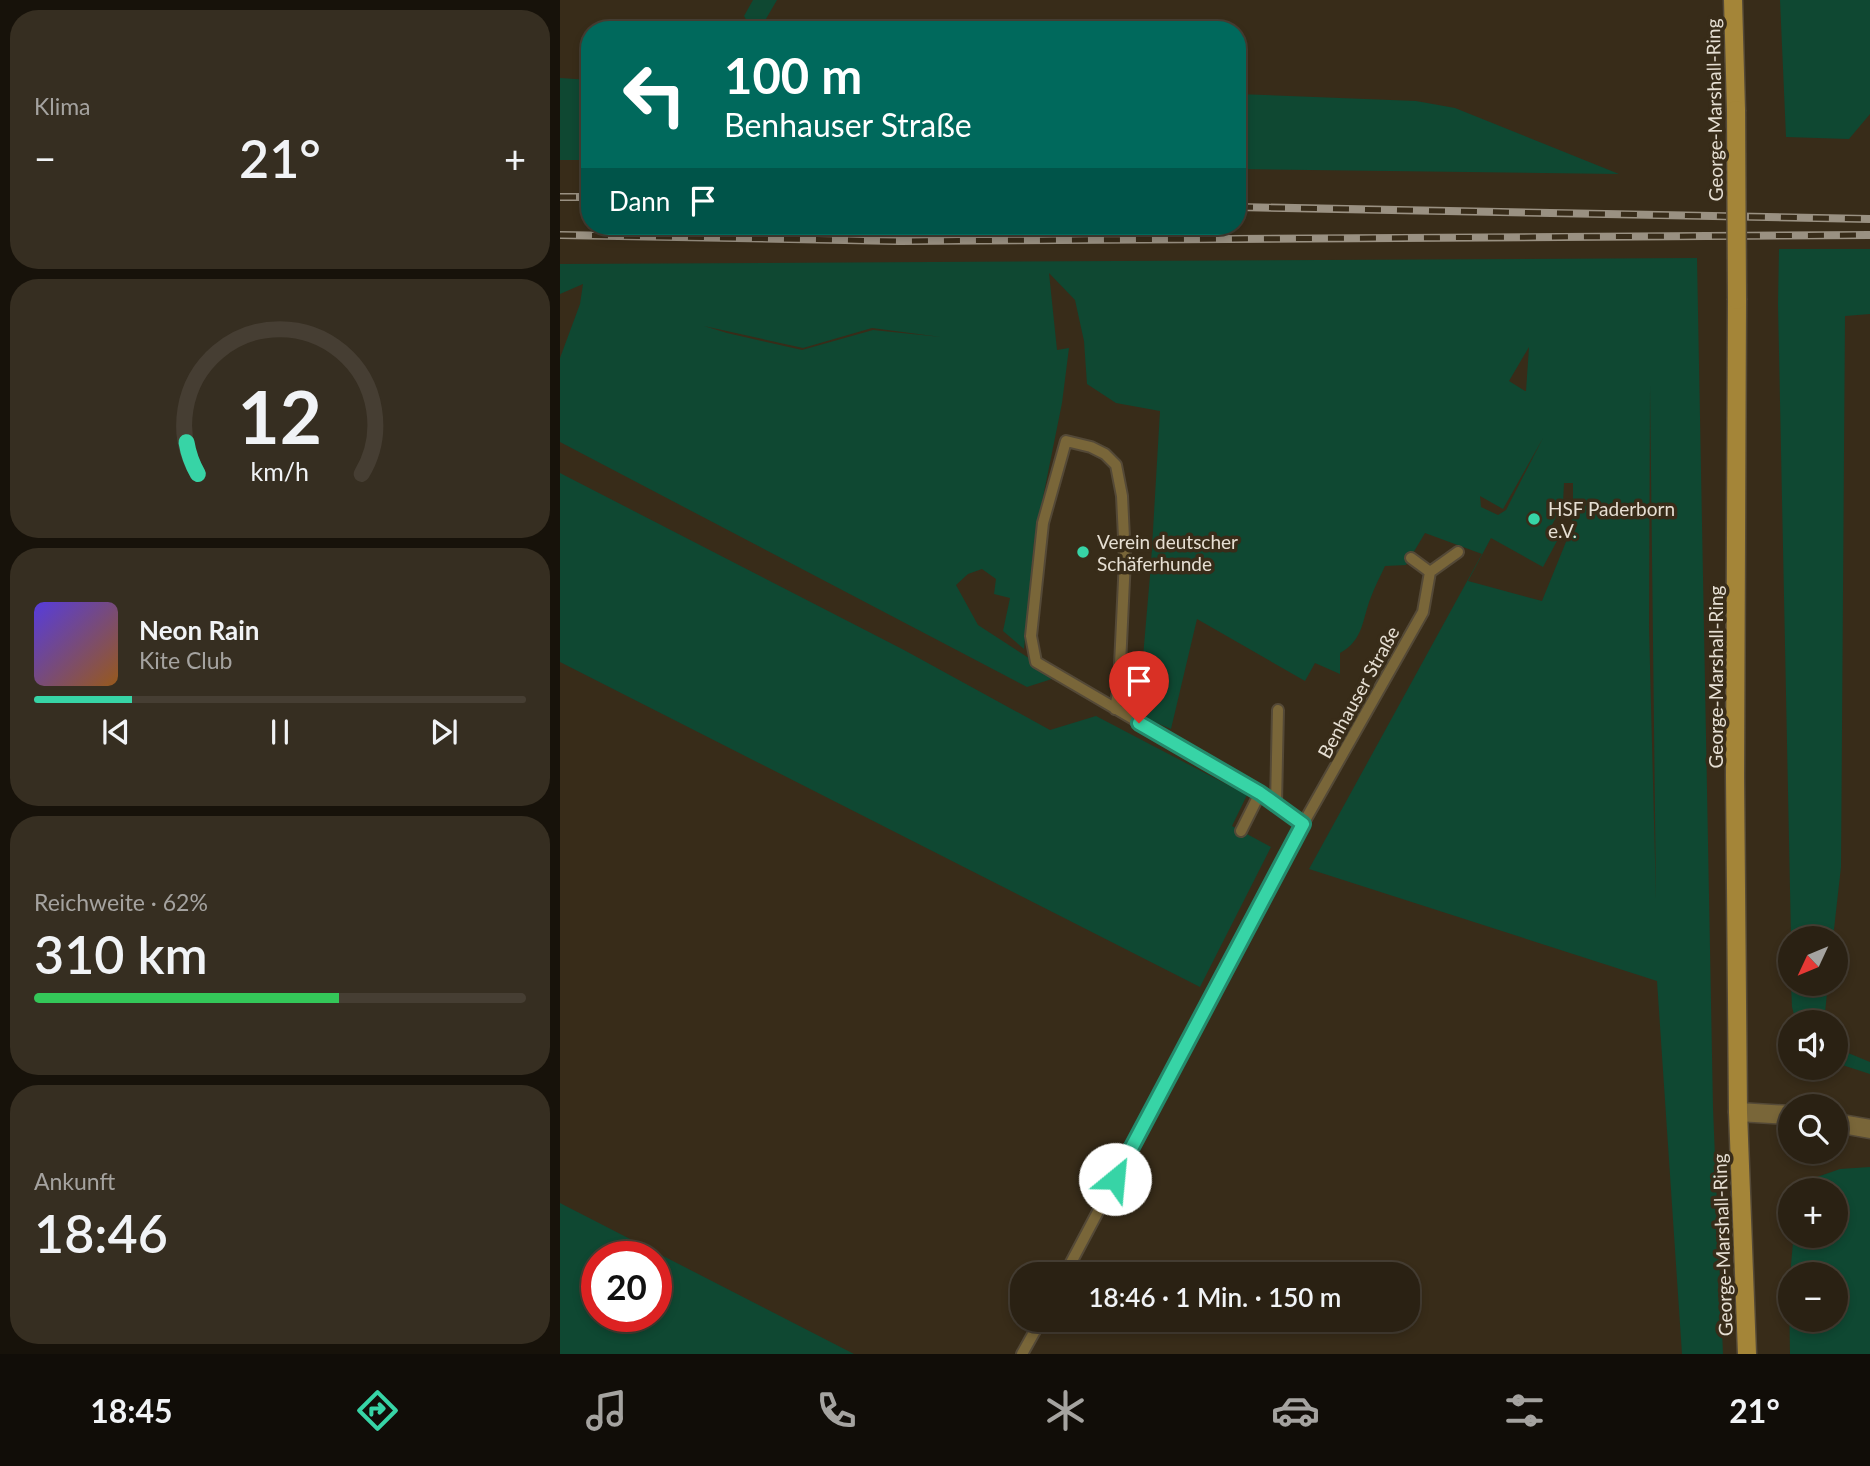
<!DOCTYPE html>
<html lang="de">
<head>
<meta charset="utf-8">
<style>
	:root { --surface:#2a2113; --page:#362e21; --text:#f1f3f6; --muted:#a5a3a0; --line:#463e33; --accent:#37d4a6 }
	body { margin:0; font-family:Lato,sans-serif; background:var(--page); color:var(--text); height:100vh; display:flex; flex-direction:column; font-size:26px; white-space:nowrap }
	* { box-sizing:border-box; margin:0 }
	p { font-size:23px; color:var(--muted) }
	.icon { flex:none; width:38px; height:38px; fill:none; stroke:currentColor; stroke-width:2; stroke-linecap:round; stroke-linejoin:round }
	.map { position:relative; flex:1; overflow:hidden }
	.panel { display:flex; flex-direction:column; gap:10px; padding:10px; background:#17120a; width:560px }
	.panel>* { flex:none }
	.guide { position:absolute; left:21px; top:21px; width:665px; height:214px; border-radius:28px; box-shadow:0 4px 10px #0003,0 0 0 2px var(--line); background:#00695c; color:#fff; overflow:hidden }
	.needle { width:46px; rotate:226deg }
	.controls { position:absolute; left:1218px; top:926px; display:grid; gap:14px }
	.controls a { display:grid; place-items:center; width:70px; height:70px; border-radius:50%; background:var(--surface); box-shadow:0 4px 10px #0003,0 0 0 2px var(--line); font-size:35px }
	.speed { position:absolute; left:21px; top:1241px; display:flex; gap:14px; font-size:35px; font-weight:700; text-align:center }
	.speed>* { display:grid; place-content:center; width:91px; height:91px; border-radius:50%; background:var(--surface); box-shadow:0 4px 10px #0003,0 0 0 2px var(--line); line-height:1 }
	.speed .limit { border:10px solid #d22; background:#fff; color:#111 }
	.pin { position:absolute; display:grid; place-items:center; width:60px; height:60px; color:#fff; margin:-72px -30px; border-radius:50% 50% 50% 0; rotate:-45deg; box-shadow:0 0 7px #0007 }
	.pin .icon { rotate:45deg }
	.me { position:absolute; width:77px; margin:-38px; rotate:28deg; stroke-linejoin:round; filter:drop-shadow(0 0 5px #0008) }
	.turn { display:flex; align-items:center; gap:24px; height:147px; padding:0 28px; font-size:32px }
	.turn .icon { width:91px; height:91px; stroke-width:2.5 }
	.turn b { display:block; font-size:49px; line-height:60px }
	.then { display:flex; align-items:center; height:66px; padding:0 28px; background:#0003; gap:14px; font-size:26px }
	.big { font-size:52px; font-weight:600; line-height:1.1 }
	.panel .widget { flex:1; display:flex; flex-direction:column; justify-content:center; gap:10px; min-width:0; padding:0 24px; border-radius:28px; background:var(--page) }
	.panel .dial { align-items:center; gap:0 }
	.dial svg { height:182px; overflow:visible; fill:none; stroke:var(--line); stroke-width:7; stroke-linecap:round; text-anchor:middle }
	.dial text { fill:var(--text); stroke:none }
	.song { display:flex; align-items:center; gap:21px }
	.cover { width:84px; height:84px; border-radius:10px; background:linear-gradient(135deg,hsl(250 70% 55%),hsl(30 70% 35%)) }
	.played { height:7px; border-radius:4px; background:linear-gradient(90deg,var(--accent) 20%,var(--line) 20%) }
	.keys { display:flex; justify-content:space-around; direction:ltr }
	.heat { display:flex; justify-content:space-between; align-items:center; font-size:38px; direction:ltr }
	.charge { height:10px; border-radius:5px; background:linear-gradient(90deg,#34c759 62%,var(--line) 0) }
	.trip { position:absolute; left:450px; top:1262px; width:410px; height:70px; border-radius:28px; background:var(--surface); box-shadow:0 4px 10px #0003,0 0 0 2px var(--line); font-weight:600; line-height:70px; text-align:center }
	.dock { display:flex; height:112px; justify-content:space-around; align-items:center; background:#110d08; color:var(--muted) }
	.dock .icon { width:49px; height:49px }
	.dock .active { color:var(--accent) }
	.dock b { font-size:32px; color:var(--text) }
	main { display:flex; flex:1; min-height:0 }
	.map>svg:first-child { display:block }
	.green { fill:#0f4832; fill-rule:evenodd }
	.lines { fill:none; stroke-linecap:round; stroke-linejoin:round }
	.lane-casing { stroke:#544937; stroke-width:14 }
	.street-casing { stroke:#544937; stroke-width:21 }
	.secondary-casing { stroke:#544937; stroke-width:21 }
	.lane { stroke:#796639; stroke-width:10 }
	.street { stroke:#796639; stroke-width:18 }
	.secondary { stroke:#a48538; stroke-width:18 }
	.rail-casing { stroke:#9a9182; stroke-width:8 }
	.rail { stroke:#382c19; stroke-width:5; stroke-dasharray:16; stroke-linecap:butt }
	.secondary-bridge-casing { stroke:#544937; stroke-width:21; stroke-linecap:butt }
	.secondary-bridge { stroke:#a48538; stroke-width:18 }
	.route-casing { stroke:#248a6c; stroke-width:18 }
	.route { stroke:#37d4a6; stroke-width:12 }
	.poi-dot { fill:#37d4a6; stroke:#382c19; stroke-width:2.5 }
	.labels { text-anchor:middle; dominant-baseline:central; stroke-width:7; stroke-linejoin:round; paint-order:stroke }
	.street-label { font-size:19px; fill:#e6dfd3; stroke:#382c19 }
	.poi-label { font-size:19px; fill:#e6dfd3; stroke:#382c19; text-anchor:start }
</style>
</head>
<body>
<main>
<section class="panel">
<div class="widget"><p>Klima</p>
<div class="heat"><a>−</a><b class="big">21°</b><a>+</a></div>
</div>
<div class="widget dial"><svg viewBox="0 0 100 80">
<path d="M14 69A42 42 0 1 1 86 69"/>
<path d="M14 69A42 42 0 0 1 9 55" stroke="#37d4a6"/>
<text x="50" y="56" font-size="32" font-weight="700">12</text>
<text x="50" y="72" font-size="11">km/h</text>
</svg></div>
<div class="widget">
<div class="song"><i class="cover"></i><div><b>Neon Rain</b><p>Kite Club</p></div></div>
<div class="played"></div>
<div class="keys"><svg class="icon" aria-label="previous" viewBox="0 0 24 24"><path d="M18 5L8 12l10 7zM5 5v14"/></svg><svg class="icon" aria-label="pause" viewBox="0 0 24 24"><path d="M8 5v14M16 5v14"/></svg><svg class="icon" aria-label="next" viewBox="0 0 24 24"><path d="M6 5l10 7-10 7zM19 5v14"/></svg></div>
</div>
<div class="widget"><p>Reichweite · 62%</p><b class="big">310 km</b><div class="charge"></div></div>
<div class="widget"><p>Ankunft</p><b class="big">18:46</b></div>
</section>
<div class="map">
<svg width="1310" height="1354" viewBox="0 0 1310 1354">
	<rect width="100%" height="100%" fill="#382c19"/>
	<path class="green" d="M193,0h24l-14,24 -13,2 -6,-10z
		M1220,0h90v114l-21,25 -63,-2z
		M0,78l30,2v80h-30z
		M677,94l179,7 39,7 164,66 -382,-5z
		M1219,249h91v65l-25,2 -4,551 -8,71h-42l-13,-634z
		M1137,258l16,850 10,246h-41l-25,-373 -348,-112 173,-315 -57,-21 -19,32 -21,1c-5,11 -10,20 -14,31 -9,22 -7,43 -31,56v21l-25,-11 -10,18 -108,-62 -26,110 -33,-14 13,-151 9,-153 -44,-8 -29,-19 -3,-43 -9,-41 -26,-27 8,77 12,-2 -7,55 -28,139 -10,107 -21,-18 7,-33 -16,-4 2,-15 -14,-10 -14,5 -12,11 22,40 80,52 -31,10 -467,-245v-84l20,-54 3,-20 -23,10v-30zM144,326l99,22 69,-20 69,9 -68,-7 -71,20 -75,-17zM969,347l-3,44h-1l-16,-10zM1090,386l6,512v1l-7,-272zM983,438l-37,72 -8,5 -17,-8 -1,-11 23,13zM1004,483h9v33l-3,16 -28,69 -74,-20 23,-43 52,29 14,-26 -10,-6 16,-32z
		M0,473l344,177 146,80 46,-14 151,79 -15,31 39,21 -71,140 -640,-325z
		M1231,984h37l-4,38h-28l-4,-15z
		M1276,1048l34,14v12l-34,-11z
		M1310,1167v187h-80l-1,-66 4,-46 3,-6h40v-46h-19v-13l23,-8zM1230,1274h46v46h-46z
		M0,1203l294,151h-294zM37,1256h59v60h-59z"/>
	<g class="lines">
		<defs>
			<path id="lane" d="M851,558l19,14
				M555,709l4,-23 6,-127 -3,-63 -6,-31 -11,-11 -14,-7 -25,-6 -23,82 -12,113 5,26 224,131 43,31
				M716,804l2,-94
				M681,831l19,-38
				M505,1274l238,-450 120,-212 7,-40 28,-20
				M462,1354l19,-34"/>
			<path id="street" d="M1178,1112l52,3
				M1276,1123l34,6"/>
			<path id="secondary" d="M1173,0l3,110
				M1177,300l-2,476 3,336 9,242"/>
		</defs>
		<use href="#lane" class="lane-casing"/>
		<use href="#street" class="street-casing"/>
		<use href="#secondary" class="secondary-casing"/>
		<use href="#lane" class="lane"/>
		<use href="#street" class="street"/>
		<use href="#secondary" class="secondary"/>
		<defs>
			<path id="rail" d="M0,197h30
				M677,207l633,12
				M0,235l339,6 971,-6"/>
		</defs>
		<use href="#rail" class="rail-casing"/>
		<use href="#rail" class="rail"/>
		<defs>
			<path id="secondary-bridge" d="M1176,110l1,190"/>
		</defs>
		<use href="#secondary-bridge" class="secondary-bridge-casing"/>
		<use href="#secondary-bridge" class="secondary-bridge"/>
	</g>
	<g class="lines">
		<defs>
			<path id="route" d="M555,1179l188,-355 -43,-31 -121,-70"/>
		</defs>
		<use href="#route" class="route-casing"/>
		<use href="#route" class="route"/>
	</g>
	<g class="poi-dot">
		<circle cx="974" cy="519" r="7"/>
		<circle cx="523" cy="552" r="7"/>
	</g>
	<g class="labels">
		<g class="street-label">
			<text transform="translate(1154 110) rotate(-91)">George-Marshall-Ring</text>
			<text transform="translate(1155 677) rotate(-90)">George-Marshall-Ring</text>
			<text transform="translate(798 692) rotate(-61)">Benhauser Straße</text>
			<text transform="translate(1162 1245) rotate(-92)">George-Marshall-Ring</text>
		</g>
		<g class="poi-label">
			<text x="988" y="508">HSF Paderborn<tspan x="988" dy="22">e.V.</tspan></text>
			<text x="537" y="541">Verein deutscher<tspan x="537" dy="22">Schäferhunde</tspan></text>
		</g>
	</g>
</svg>
<div class="controls">
<a><svg class="needle" viewBox="-14 -14 28 28"><path d="M0-13l5 13h-10z" fill="#e53935"/><path d="M0 13l5-13h-10z" fill="#a5a3a0"/></svg></a>
<a><svg class="icon" aria-label="sound" viewBox="0 0 24 24"><path d="M4 9h4l5-4v14l-5-4H4zM17 9q2 3 0 6"/></svg></a>
<a><svg class="icon" aria-label="search" viewBox="0 0 24 24"><circle cx="10" cy="10" r="6"/><path d="M15 15l6 6"/></svg></a>
<a>+</a>
<a>−</a>
</div>
<div class="speed"><div class="limit">20</div></div>
<div class="pin" style="left:579px;top:723px;background:#d93025"><svg class="icon" aria-label="arrive" viewBox="0 0 24 24"><path d="M6 21V4h12l-3 4 3 4H6"/></svg></div>
<svg class="me" style="left:555px;top:1179px" viewBox="-20 -20 40 40"><circle r="19" fill="#fff"/><path d="M0-13L10 11 0 6-10 11z" fill="#37d4a6"/></svg>
<div class="trip">18:46 · 1 Min. · 150 m</div>
<div class="guide">
<div class="turn"><svg class="icon" aria-label="left" viewBox="0 0 24 24"><path d="M17 20v-9H6M10 6l-5 5 5 5"/></svg><div><b>100 m</b>Benhauser Straße</div></div>
<div class="then">Dann<svg class="icon" aria-label="arrive" viewBox="0 0 24 24"><path d="M6 21V4h12l-3 4 3 4H6"/></svg></div>
</div>
</div>
</main>
<nav class="dock">
<b>18:45</b>
<svg class="icon active" aria-label="directions" viewBox="0 0 24 24"><path d="M12 3l9 9-9 9-9-9zM9 14v-3h6M13 9l2 2-2 2"/></svg>
<svg class="icon" aria-label="music" viewBox="0 0 24 24"><path d="M9 18V5l10-2v13"/><circle cx="6" cy="18" r="3"/><circle cx="16" cy="16" r="3"/></svg>
<svg class="icon" aria-label="phone" viewBox="0 0 24 24"><path d="M5 4h4l2 5-3 2q2 4 5 5l2-3 5 2v4C11 20 4 13 5 4z"/></svg>
<svg class="icon" aria-label="climate" viewBox="0 0 24 24"><path d="M12 3v18M4 7l16 10M4 17L20 7"/></svg>
<svg class="icon" aria-label="car" viewBox="0 0 24 24"><path d="M5 17H2v-5l4-1 3-4h7l3 4 3 1v5h-3M9 17h6M6 11h13"/><circle cx="7" cy="17" r="2"/><circle cx="17" cy="17" r="2"/></svg>
<svg class="icon" aria-label="filters" viewBox="0 0 24 24"><path d="M4 7h16M4 17h16"/><circle cx="9" cy="7" r="2"/><circle cx="15" cy="17" r="2"/></svg>
<b>21°</b>
</nav>
</body>
</html>
